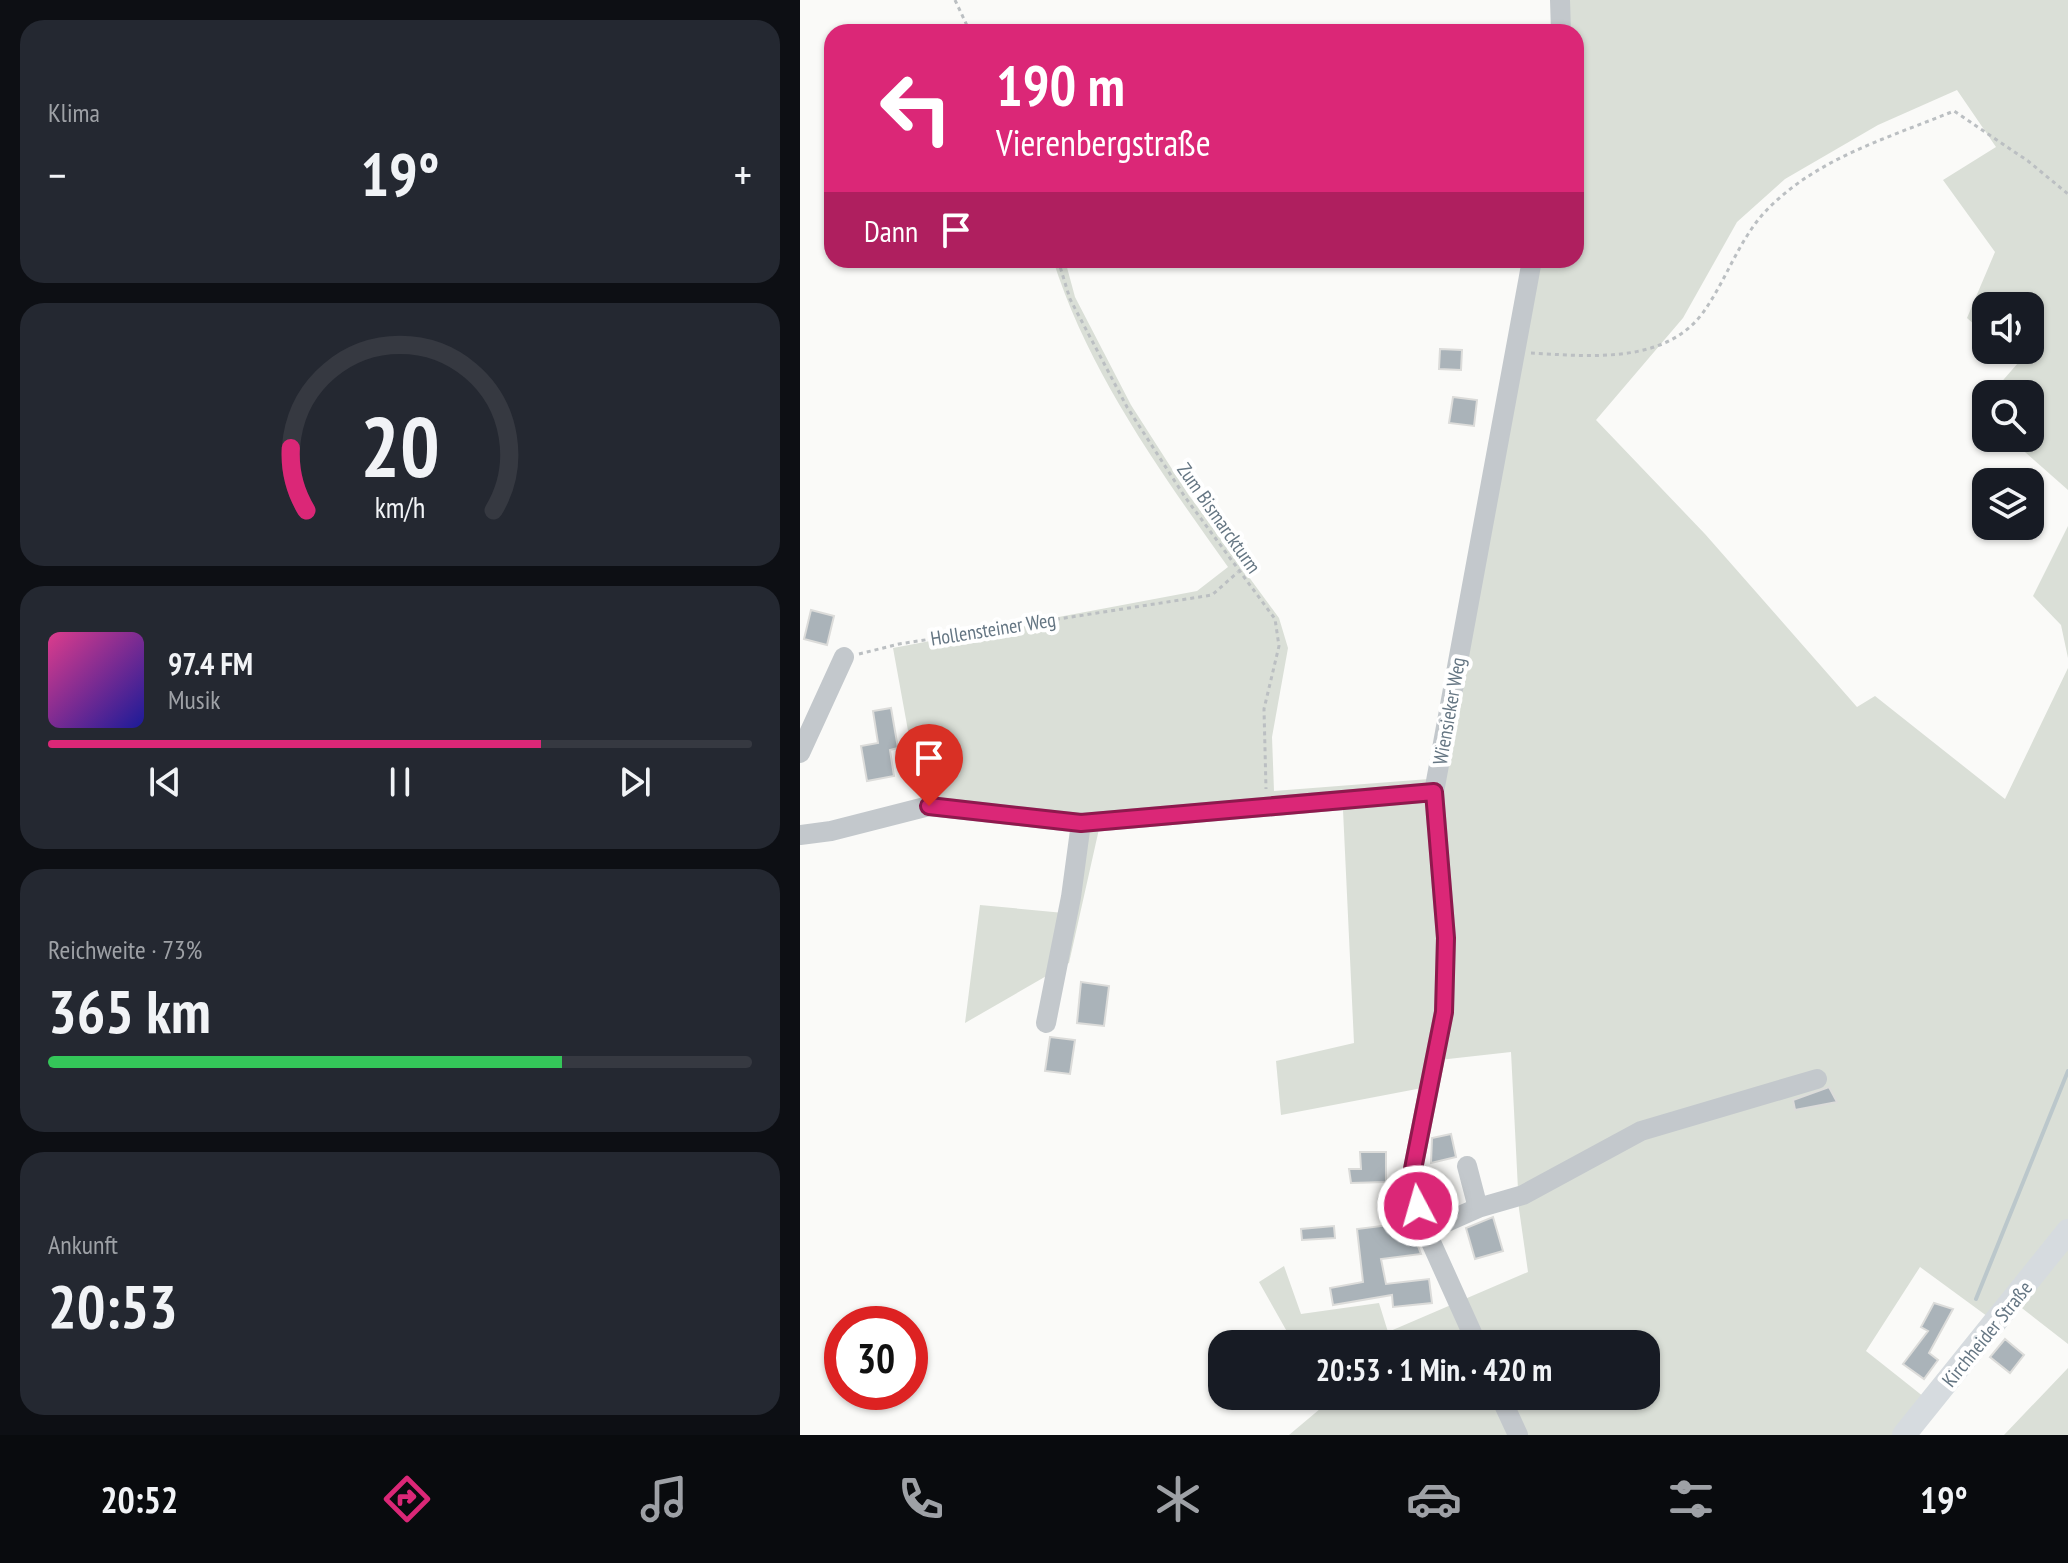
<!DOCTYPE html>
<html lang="de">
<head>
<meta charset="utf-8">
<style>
	:root { --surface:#171b24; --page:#242831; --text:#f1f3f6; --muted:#9ea1a6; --line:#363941; --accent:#db2777 }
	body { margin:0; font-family:"PT Sans Narrow",sans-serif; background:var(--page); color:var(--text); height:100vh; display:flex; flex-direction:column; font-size:30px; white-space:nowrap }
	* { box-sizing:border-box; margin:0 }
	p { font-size:26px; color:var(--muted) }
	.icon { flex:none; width:44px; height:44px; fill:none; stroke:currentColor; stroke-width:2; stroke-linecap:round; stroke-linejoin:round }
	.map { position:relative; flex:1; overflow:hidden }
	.side { display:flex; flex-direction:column; gap:20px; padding:20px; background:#0d0f14; width:800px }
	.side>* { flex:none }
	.banner { position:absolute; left:24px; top:24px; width:760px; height:244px; border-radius:24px; box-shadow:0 2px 6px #0004; background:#db2777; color:#fff; overflow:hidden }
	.tools { position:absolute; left:1172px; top:292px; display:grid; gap:16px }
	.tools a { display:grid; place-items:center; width:72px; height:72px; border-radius:16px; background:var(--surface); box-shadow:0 2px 6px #0004; font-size:40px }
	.speed { position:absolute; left:24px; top:1306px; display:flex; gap:16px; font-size:40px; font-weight:700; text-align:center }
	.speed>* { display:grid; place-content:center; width:104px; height:104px; border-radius:50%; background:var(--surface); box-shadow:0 2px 6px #0004; line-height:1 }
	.speed .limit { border:12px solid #d22; background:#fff; color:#111 }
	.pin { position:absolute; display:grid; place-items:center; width:68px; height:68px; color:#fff; margin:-82px -34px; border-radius:50% 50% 50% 0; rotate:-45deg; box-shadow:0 0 8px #0007 }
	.pin .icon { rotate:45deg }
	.me { position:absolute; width:88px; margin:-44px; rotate:354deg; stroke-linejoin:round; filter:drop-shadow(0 0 6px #0008) }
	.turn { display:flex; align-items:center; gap:28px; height:168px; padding:0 40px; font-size:36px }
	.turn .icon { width:104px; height:104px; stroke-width:2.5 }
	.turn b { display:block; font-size:56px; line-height:68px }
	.then { display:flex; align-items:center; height:76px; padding:0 40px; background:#0003; gap:16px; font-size:30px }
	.big { font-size:60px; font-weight:700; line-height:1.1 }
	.side .widget { flex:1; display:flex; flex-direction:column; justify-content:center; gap:12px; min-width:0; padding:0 28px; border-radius:24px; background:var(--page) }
	.side .dial { align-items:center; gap:0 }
	.dial svg { height:208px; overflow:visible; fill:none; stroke:var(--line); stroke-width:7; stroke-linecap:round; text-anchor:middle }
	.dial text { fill:var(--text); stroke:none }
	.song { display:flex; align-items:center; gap:24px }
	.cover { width:96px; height:96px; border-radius:12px; background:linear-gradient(135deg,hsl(330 70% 55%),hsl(240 70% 35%)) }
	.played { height:8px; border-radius:4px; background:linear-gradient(90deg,var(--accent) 70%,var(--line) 70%) }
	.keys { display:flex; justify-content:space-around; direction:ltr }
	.heat { display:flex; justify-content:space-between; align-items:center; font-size:44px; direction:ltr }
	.charge { height:12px; border-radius:6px; background:linear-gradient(90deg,#34c759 73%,var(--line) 0) }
	.trip { position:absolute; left:408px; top:1330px; width:452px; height:80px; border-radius:24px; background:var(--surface); box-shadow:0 2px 6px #0004; font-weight:700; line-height:80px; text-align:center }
	.menu { display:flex; height:128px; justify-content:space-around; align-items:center; background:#090b0e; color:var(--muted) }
	.menu .icon { width:56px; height:56px }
	.menu .active { color:var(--accent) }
	.menu b { font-size:36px; color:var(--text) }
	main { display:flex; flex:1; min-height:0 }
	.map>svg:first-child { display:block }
	.green { fill:#dadfd7 }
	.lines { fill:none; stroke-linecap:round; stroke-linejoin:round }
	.stream { stroke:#bbc7cb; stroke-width:4 }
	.building { fill:#aab3b9; stroke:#dcdcda; stroke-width:2 }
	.path { stroke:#bbbfc2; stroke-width:3; stroke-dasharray:4 4; stroke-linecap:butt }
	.minor { stroke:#c3c8cc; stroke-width:20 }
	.major { stroke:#d6dbdf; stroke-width:24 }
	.route-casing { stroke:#8e194d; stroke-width:20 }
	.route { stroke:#db2777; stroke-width:14 }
	.labels { text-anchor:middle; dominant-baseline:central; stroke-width:8; stroke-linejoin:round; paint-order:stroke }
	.street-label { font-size:20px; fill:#657683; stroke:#fff }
</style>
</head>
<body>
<main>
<section class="side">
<div class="widget"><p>Klima</p>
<div class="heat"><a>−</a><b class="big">19°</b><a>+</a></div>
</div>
<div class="widget dial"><svg viewBox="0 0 100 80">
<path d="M14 69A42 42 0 1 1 86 69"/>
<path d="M14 69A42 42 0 0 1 8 45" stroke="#db2777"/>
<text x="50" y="56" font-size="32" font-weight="700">20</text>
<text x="50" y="72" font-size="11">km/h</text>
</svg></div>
<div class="widget">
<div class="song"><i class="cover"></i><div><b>97.4 FM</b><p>Musik</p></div></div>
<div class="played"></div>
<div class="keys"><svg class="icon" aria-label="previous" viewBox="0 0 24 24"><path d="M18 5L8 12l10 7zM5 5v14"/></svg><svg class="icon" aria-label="pause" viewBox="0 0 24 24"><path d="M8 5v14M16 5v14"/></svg><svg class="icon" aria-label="next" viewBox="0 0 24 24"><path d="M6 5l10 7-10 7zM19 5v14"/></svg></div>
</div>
<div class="widget"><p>Reichweite · 73%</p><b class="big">365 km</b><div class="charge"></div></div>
<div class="widget"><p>Ankunft</p><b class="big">20:53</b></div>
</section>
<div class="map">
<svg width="1268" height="1435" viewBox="0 0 1268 1435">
	<rect width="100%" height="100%" fill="#fafaf8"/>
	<path class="green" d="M766,0h502v490l-59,-52h21v-44h-39l27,-31 -15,-13h27v-44h-44v29l-19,-17 28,-66 -52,-72 53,-33 -39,-57 -79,35 -93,54 -48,43 -54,96 -87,102 109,114 152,173 18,-11 130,103 63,-131v554l-77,97 -71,-52 -54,84 58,46 -31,38h-604l38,-32 -3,-7h322v-52h-352l-35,-62 25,-16 17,48 78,-11 9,29 140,-60 -9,-63 -8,-157 -72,8v-268l95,-532h42v-228h-9z
		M253,260h12l10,37 56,108 57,89 91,124 9,30 -16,89 2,54 155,-12 11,156 -1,70 -17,83 -141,27 -5,-54 78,-18 -11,-233 -244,19 -30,134 -104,60 15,-118 84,8 15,-85 -158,-26 -28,-154 304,-57 31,-24c-67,-94 -140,-196 -175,-307z
		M1268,526v132l-7,-33 -28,-29z
		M1268,1243v101l-50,-39z
		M1268,1368v67h-64z"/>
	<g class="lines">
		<path class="stream" d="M1176,1299l92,-228"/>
	</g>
	<path class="building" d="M640,349l22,1 -1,20 -22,-1z
		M653,397l24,3 -3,26 -25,-3z
		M11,610l23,6 -7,29 -23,-6z
		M91,708l7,40 -8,2 4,26 -27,5 -6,-35 17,-3 -5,-32z
		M281,982l28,4 -5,40 -27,-3z
		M250,1037l25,3 -5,34 -25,-3z
		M1029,1087l8,15 -42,8 -2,-10z
		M651,1134l5,23 -25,6 1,-25z
		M560,1152h26v30l-35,1 -2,-14h12z
		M693,1217l10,34 -28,8 -9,-31z
		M597,1224l1,11 15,-2 8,21 -40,5 5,25 43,-5 3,24 -39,4 -1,-12 -59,10 -3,-17 33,-6 -6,-53z
		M534,1226l1,12 -33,2 -1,-11z
		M1134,1303l19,6 -24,44 9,7 -14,19 -21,-15 25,-33 -7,-4z
		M1205,1339l19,16 -14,18 -20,-16z"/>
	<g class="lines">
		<path class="path" d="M155,0l15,32
			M258,260l12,39 57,108 58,90 90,122 4,27 -15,63 2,80
			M731,353c56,3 132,12 171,-39 27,-37 38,-81 73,-112 49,-46 118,-66 179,-91l74,50 40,33
			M59,654l40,-10 313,-49 26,-23"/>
		<path class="minor" d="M760,0l1,32
			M0,753l44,-96
			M0,835l31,-4 98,-25 152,17 353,-31
			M246,1023l25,-126 10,-74
			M667,1166l11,42
			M626,1231l52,-23 45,-13 118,-64 176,-52
			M677,1344l-51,-113 -8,-25 -5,-37 31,-157 2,-74 -12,-146 98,-532
			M700,1396l18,39"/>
		<path class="major" d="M1104,1435l164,-204"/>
	</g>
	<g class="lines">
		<defs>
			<path id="route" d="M129,806l152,17 353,-31 12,146 -2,74 -31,157 5,37"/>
		</defs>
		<use href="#route" class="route-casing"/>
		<use href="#route" class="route"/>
	</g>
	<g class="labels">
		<g class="street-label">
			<text transform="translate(419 518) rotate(55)">Zum Bismarckturm</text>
			<text transform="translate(193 629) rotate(-9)">Hollensteiner Weg</text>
			<text transform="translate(649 711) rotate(-80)">Wiensieker Weg</text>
			<text transform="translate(1187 1334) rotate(-51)">Kirchheider Straße</text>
		</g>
	</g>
</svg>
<div class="tools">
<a><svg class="icon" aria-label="sound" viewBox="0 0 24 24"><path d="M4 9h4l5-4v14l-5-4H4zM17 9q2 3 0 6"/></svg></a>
<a><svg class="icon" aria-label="search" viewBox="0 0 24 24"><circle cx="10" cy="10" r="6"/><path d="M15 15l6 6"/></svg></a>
<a><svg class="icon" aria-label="layers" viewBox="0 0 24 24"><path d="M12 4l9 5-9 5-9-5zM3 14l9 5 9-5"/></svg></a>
</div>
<div class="speed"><div class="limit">30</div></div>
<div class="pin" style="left:129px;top:806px;background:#d93025"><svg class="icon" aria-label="arrive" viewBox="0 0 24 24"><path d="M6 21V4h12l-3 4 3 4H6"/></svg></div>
<svg class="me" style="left:618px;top:1206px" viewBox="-20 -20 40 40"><circle r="17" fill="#db2777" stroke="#fff" stroke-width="3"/><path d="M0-11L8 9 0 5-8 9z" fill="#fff"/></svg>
<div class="trip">20:53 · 1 Min. · 420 m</div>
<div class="banner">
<div class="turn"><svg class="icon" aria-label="left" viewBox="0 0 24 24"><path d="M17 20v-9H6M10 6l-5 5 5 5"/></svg><div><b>190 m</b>Vierenbergstraße</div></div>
<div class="then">Dann<svg class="icon" aria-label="arrive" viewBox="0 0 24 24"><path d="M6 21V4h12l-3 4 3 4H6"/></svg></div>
</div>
</div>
</main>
<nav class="menu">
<b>20:52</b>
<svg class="icon active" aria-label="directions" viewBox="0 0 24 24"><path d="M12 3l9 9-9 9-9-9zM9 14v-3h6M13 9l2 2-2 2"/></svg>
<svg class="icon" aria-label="music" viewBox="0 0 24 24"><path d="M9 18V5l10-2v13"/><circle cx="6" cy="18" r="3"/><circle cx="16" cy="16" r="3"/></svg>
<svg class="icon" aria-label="phone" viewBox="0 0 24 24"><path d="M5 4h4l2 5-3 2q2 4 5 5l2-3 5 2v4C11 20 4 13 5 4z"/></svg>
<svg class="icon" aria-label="climate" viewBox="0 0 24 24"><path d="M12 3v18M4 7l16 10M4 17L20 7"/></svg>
<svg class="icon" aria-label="car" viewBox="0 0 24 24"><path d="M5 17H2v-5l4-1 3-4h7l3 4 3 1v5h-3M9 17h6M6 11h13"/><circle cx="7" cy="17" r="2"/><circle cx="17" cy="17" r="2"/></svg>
<svg class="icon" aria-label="filters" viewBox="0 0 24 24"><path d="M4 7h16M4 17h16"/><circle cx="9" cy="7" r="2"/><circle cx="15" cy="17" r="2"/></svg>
<b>19°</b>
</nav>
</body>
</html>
